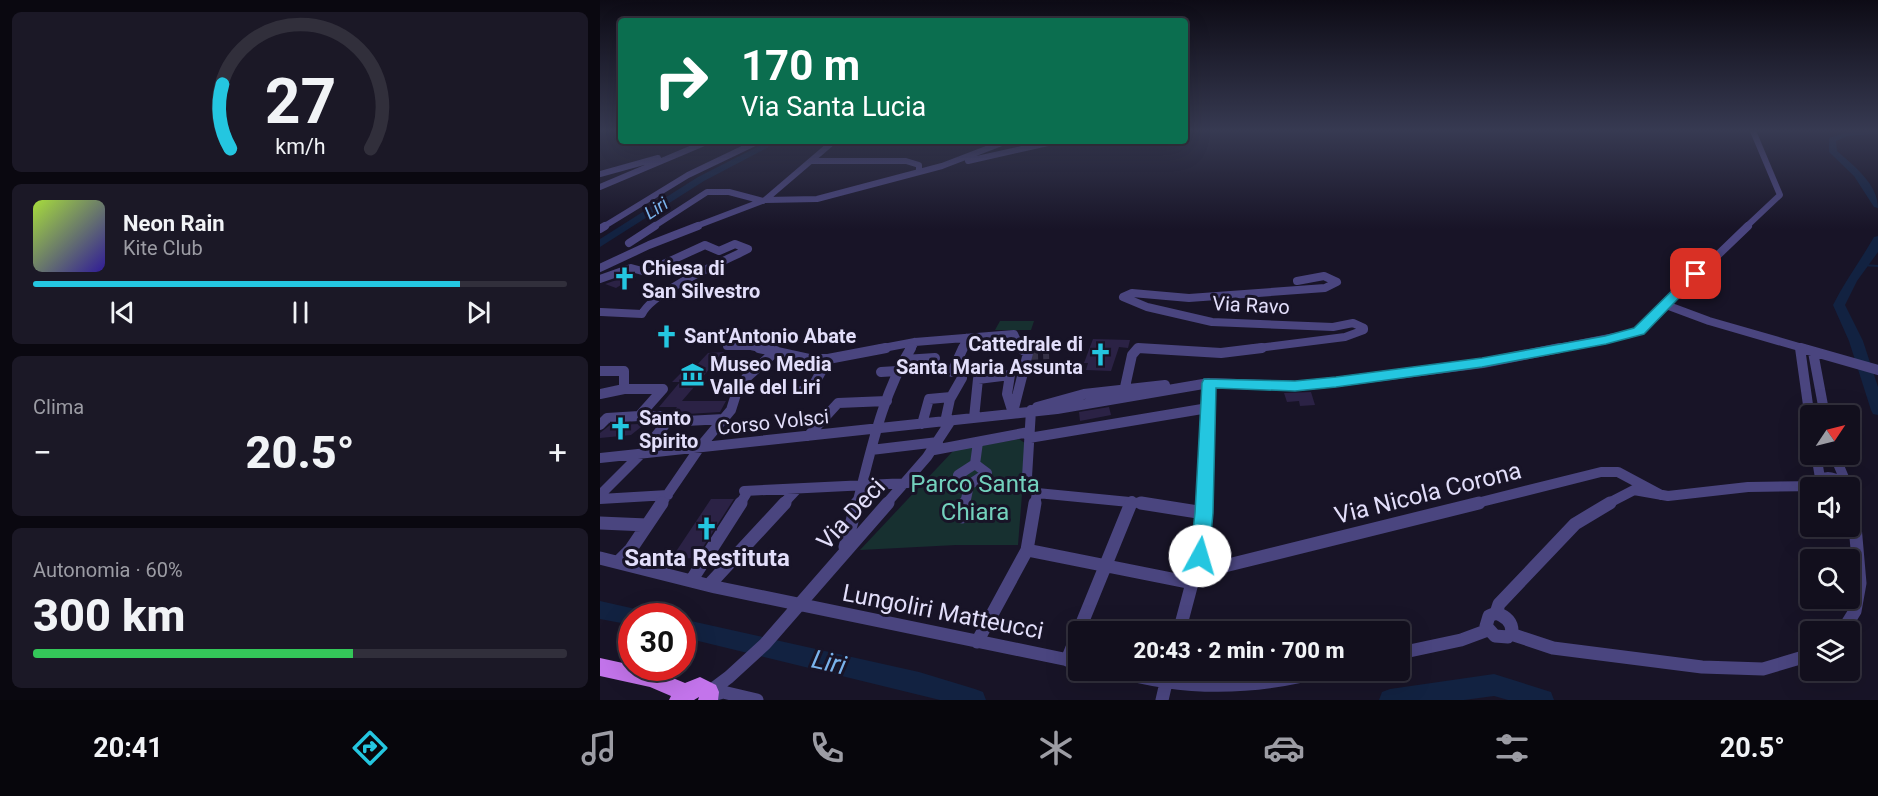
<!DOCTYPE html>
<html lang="it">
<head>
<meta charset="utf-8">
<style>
	:root { --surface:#120f1d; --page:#1b1826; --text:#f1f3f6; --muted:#9c9ca4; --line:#312f3b; --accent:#24c6e0 }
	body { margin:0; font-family:Roboto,sans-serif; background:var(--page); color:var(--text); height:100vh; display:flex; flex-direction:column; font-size:22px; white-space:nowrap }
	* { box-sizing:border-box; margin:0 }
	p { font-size:20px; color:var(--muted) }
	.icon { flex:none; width:33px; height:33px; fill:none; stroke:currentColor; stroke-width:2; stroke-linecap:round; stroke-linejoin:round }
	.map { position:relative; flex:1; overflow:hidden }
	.sheet { display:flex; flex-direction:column; gap:12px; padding:12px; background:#0a0810; width:600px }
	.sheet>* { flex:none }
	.banner { position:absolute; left:18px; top:18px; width:570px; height:126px; border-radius:6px; box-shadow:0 6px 24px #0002,0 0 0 2px var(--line); background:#0b6e4f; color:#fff; overflow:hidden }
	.needle { width:39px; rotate:55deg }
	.controls { position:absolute; left:1200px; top:405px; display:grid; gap:12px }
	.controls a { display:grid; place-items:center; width:60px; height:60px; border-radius:6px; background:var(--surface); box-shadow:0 6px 24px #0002,0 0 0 2px var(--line); font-size:30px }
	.speed { position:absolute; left:18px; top:603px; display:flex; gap:12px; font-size:30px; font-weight:700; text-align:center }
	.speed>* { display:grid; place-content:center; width:78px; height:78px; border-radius:50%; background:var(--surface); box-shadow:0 6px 24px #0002,0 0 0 2px var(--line); line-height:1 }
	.speed .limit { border:9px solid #d22; background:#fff; color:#111 }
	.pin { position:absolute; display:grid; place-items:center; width:51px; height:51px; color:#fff; margin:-26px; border-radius:12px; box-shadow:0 3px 9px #0006 }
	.me { position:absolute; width:66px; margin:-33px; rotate:6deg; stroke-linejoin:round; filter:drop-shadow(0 0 4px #0008) }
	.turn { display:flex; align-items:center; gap:21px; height:126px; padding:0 24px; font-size:27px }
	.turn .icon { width:78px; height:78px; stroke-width:2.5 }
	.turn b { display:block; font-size:42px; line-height:51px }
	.big { font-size:45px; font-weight:800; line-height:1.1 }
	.sheet .widget { flex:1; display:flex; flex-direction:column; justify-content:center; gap:9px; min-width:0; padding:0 21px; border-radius:9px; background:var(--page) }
	.sheet .dial { align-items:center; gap:0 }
	.dial svg { height:156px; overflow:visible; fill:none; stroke:var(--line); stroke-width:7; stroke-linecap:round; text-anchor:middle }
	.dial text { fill:var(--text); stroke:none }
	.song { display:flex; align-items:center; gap:18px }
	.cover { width:72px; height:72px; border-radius:9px; background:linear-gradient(135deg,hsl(80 70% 55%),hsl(250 70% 35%)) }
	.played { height:6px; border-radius:3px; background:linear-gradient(90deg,var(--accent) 80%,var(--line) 80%) }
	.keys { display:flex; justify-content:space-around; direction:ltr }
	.heat { display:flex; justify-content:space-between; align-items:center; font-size:33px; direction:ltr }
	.charge { height:9px; border-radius:4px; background:linear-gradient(90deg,#34c759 60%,var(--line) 0) }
	.trip { position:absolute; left:468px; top:621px; width:342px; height:60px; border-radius:6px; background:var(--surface); box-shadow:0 6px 24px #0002,0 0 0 2px var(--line); font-weight:800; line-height:60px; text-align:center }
	.tabs { display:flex; height:96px; justify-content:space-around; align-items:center; background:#07060c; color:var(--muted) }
	.tabs .icon { width:42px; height:42px }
	.tabs .current { color:var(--accent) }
	.tabs b { font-size:27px; color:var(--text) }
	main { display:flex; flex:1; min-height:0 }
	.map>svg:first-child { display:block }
	.green { fill:#173030 }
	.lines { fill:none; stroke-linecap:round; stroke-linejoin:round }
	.stream { stroke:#122241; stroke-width:2 }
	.river { fill:#122241; fill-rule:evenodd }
	.building { fill:#2b2245 }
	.minor-tunnel { stroke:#363247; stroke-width:10; stroke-dasharray:10 5; stroke-linecap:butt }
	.minor-far3 { stroke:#4a457f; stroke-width:6 }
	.minor-far2 { stroke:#4a457f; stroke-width:8 }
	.minor-far1 { stroke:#4a457f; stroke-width:10 }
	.minor { stroke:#4a457f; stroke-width:13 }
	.major { fill:#c374eb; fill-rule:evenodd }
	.route { fill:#24c6e0; stroke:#178192; stroke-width:1.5 }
	.labels { text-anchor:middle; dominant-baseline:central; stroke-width:6; stroke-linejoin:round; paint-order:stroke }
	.far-water-label { font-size:18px; font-style:italic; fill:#7ab3ec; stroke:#181427 }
	.poi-label { font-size:20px; font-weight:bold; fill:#e2defa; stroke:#181427; text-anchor:start }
	.street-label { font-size:20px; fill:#e2defa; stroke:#181427 }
	.near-park-label { font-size:24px; fill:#73d1bd; stroke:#181427 }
	.near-street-label { font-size:24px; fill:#e2defa; stroke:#181427 }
	.near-poi-label { font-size:24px; font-weight:bold; fill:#e2defa; stroke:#181427 }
	.near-water-label { font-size:26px; font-style:italic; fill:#7ab3ec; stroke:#181427 }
</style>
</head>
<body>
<main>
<section class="sheet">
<div class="widget dial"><svg viewBox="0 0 100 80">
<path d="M14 69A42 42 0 1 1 86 69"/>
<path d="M14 69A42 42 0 0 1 10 36" stroke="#24c6e0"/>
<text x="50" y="56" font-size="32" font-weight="700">27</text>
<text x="50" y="72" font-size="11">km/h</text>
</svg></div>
<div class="widget">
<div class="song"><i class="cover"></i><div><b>Neon Rain</b><p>Kite Club</p></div></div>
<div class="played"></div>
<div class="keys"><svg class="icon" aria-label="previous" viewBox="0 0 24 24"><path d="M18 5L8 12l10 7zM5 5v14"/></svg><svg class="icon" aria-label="pause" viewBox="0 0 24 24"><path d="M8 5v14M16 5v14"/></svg><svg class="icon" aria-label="next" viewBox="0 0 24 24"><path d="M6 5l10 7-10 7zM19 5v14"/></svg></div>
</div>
<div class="widget"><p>Clima</p>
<div class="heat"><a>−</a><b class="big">20.5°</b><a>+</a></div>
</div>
<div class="widget"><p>Autonomia · 60%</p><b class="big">300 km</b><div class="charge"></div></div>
</section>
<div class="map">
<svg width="1278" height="700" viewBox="0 0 1278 700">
	<rect width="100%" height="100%" fill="#181427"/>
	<path class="green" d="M400,321h34l-3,9h-36z
		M419,439l7,5 -8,101h-62l-96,5 94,-100z"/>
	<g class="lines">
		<path class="stream" d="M1262,265l16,1"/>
		<path class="river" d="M1251,131h27v3l-31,2 -11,5 1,10c17,15 41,33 41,57l-4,-1 -20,-31 -25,-24v-14z
			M169,141h11l-76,40 -104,66v-8l98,-62z
			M1278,236v16l-21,29 -12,24 18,36 15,46v28l-5,-1 -2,-4 -22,-69 -16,-36c12,-24 28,-45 41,-68z
			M0,601l40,9 3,6h-11v9l-32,-6z
			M82,619l237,53 56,17 8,3 3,8h-46l-258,-63z
			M894,674l57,18 3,8h-46l-14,-4 -30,4h-85l3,-8 8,-3z"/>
	</g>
	<path class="building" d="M31,275l5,1 -20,12 -11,-4z
		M493,339l37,1 -2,8 -9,-1 -8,24 -25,-1 2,-7h-4z
		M124,352l-42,49h44l-6,11 -49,3 6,-8h-18l21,-25h-8l14,-14h8l14,-15z
		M711,392l4,13 -15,1 -1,-5 -12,1 -3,-9z
		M509,407l2,8 -31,6 -1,-9z
		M40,424l1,3 -10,8 -31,3v-5l10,-8z
		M111,499h23l-38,59 -25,1z"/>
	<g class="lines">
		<path class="minor-tunnel" d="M428,355l21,-1"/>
		<path class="minor-far3" d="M212,161h94l13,4v7
			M368,161l89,-20
			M0,174l58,-16
			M0,187l109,-46
			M165,200l52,-1 125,-33 65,-25
			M3,227l85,-52 71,-34
			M53,227l54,-35h22l34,9
			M94,227l71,-27 69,-59
			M1146,227l34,-32 -27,-64"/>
		<path class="minor-far2" d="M0,229l5,-3
			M29,243l26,-17
			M0,268l49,-23 49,-19
			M0,279l31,-11 15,4 59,-27 14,6 16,-7 13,5c-25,13 -95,42 -106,65l-41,-2
			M1066,305l43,16 97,28
			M127,346h24l14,3
			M278,349l37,-7 99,-8 7,15
			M311,349l4,-7
			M362,349l5,-11
			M537,349h22
			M650,349l95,-12 19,-7v-2l-11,-5 -20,4 -121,-5 -65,-15 -24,-10 9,-4 57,5 136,-10 12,-6 -13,-6 -27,5
			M953,349l77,-15 12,-6 106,-102"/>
		<path class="minor-far1" d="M159,348l50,11h19l58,-11
			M1200,348l10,71
			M1201,348l77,22
			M1213,352l12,64
			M304,360l31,-2
			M0,371h24v18h39l-24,27h22l7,5 -27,33 -41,41
			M281,372l16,-1
			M352,372l11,-24
			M525,387l7,-32 6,-7 83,5 41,-5
			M198,392l14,-4 16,-29
			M0,394l24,-5
			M437,407l47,-13 81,-9
			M431,410l-4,67 10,16 -2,11
			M413,412l15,-59 -8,-5
			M374,418l4,-39 32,-4 -3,19 5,16
			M67,422l57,-3
			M345,422l5,-23 12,-21
			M322,424l7,-25 22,-2
			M0,425l7,-7 32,-2
			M208,436l30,-33 49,-2
			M429,438l179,-30
			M271,450l67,-8
			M334,450l95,-18
			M1216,454l4,24
			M1234,454l13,31
			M0,458l457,-49 152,-26 86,3 41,-4 147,-19 77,-15
			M369,485l-11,-10 17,-11
			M1222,488l-4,-8c12,-7 22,0 31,8
			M144,491l164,-8
			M1252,492l1,12
			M437,493l113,11
			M0,499l68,-4
			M61,504l39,-57 31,-37 6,-19 9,-13 30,-27
			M140,504l8,-13
			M183,504l14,-15
			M257,504c14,-53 25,-109 54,-156
			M286,504l41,-47 23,-35
			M365,504l4,-19 18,-12 -12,-9 3,-22
			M531,504l1,-3
			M603,504l6,-121
			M873,504l128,-32h17l43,23
			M1007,504l27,-14 34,6 80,-9 73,-1"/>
		<path class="minor" d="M541,503l63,10
			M362,517l3,-14
			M0,523l47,2
			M245,547l12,-44
			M427,550l165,33
			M0,558l115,29 363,75
			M18,562l13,-13 31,-46
			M600,572l279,-69
			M91,581l50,-78
			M109,585l76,-82
			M896,613l3,-9 76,-80 35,-21
			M896,613c9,3 16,8 16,18l-4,6 -13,-1 -9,-10 3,-10z
			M579,632l13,-49 8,-11 3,-69
			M1242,632l13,-21 5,-28 -7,-80
			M911,634l42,14 149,19 61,2 47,-14
			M377,642l50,-92 8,-47
			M800,653l61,-13 27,-10
			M467,660l64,-157
			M513,670c71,21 142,20 213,0
			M109,692l20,-15 36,-33 123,-141
			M109,696l14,-4 34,8
			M562,700l7,-30"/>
		<path class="major" d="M0,658l32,7v3l19,1 34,14 15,-6 16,8 3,7 -1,8h-20l1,-3 -5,3h-25l2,-4 -21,-9 -50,-11z"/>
	</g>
	<linearGradient id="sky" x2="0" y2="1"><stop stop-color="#0d0b15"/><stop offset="0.57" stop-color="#373a52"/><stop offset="1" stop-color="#373a52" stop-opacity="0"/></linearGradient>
	<rect width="1278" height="229" fill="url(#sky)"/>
	<path class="route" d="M1096,270l4,1v5l-56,58 -38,10 -124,23 -146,20 -41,4 -79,-3 -3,125 -4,43 -3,6 -6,2 -7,-2 -3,-6 5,-43 7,-130 2,-4 91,2 41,-4 146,-19 123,-22 29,-8 58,-57z"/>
	<defs>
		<symbol id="church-bare" viewBox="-9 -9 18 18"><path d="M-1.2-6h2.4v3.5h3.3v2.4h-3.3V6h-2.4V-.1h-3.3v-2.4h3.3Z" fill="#24c6e0" stroke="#181427" stroke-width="2.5" paint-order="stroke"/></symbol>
		<symbol id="museum-bare" viewBox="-9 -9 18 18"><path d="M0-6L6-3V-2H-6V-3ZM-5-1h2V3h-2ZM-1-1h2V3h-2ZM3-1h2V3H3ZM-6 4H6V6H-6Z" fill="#24c6e0" stroke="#181427" stroke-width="2.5" paint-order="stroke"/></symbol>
	</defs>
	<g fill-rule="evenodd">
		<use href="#church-bare" x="8" y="262" width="33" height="33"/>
		<use href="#church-bare" x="50" y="320" width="33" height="33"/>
		<use href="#church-bare" x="484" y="338" width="33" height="33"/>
		<use href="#museum-bare" x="76" y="358" width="33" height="33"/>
		<use href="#church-bare" x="4" y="412" width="33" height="33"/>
		<use href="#church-bare" x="90" y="512" width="33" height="33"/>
	</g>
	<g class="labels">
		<g class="far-water-label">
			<text transform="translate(56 208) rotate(-33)">Liri</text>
		</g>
		<g class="poi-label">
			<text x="42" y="268">Chiesa di<tspan x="42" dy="23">San Silvestro</tspan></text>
			<text x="84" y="336">Sant’Antonio Abate</text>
			<text x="483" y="344" text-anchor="end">Cattedrale di<tspan x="483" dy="23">Santa Maria Assunta</tspan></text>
			<text x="110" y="364">Museo Media<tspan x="110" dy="23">Valle del Liri</tspan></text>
			<text x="39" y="418">Santo<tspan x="39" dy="23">Spirito</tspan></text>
		</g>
		<g class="street-label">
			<text transform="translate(651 305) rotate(3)">Via Ravo</text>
			<text transform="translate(173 422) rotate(-6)">Corso Volsci</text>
		</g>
		<g class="near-park-label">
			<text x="375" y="484">Parco Santa<tspan x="375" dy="28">Chiara</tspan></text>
		</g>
		<g class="near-street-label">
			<text transform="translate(828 493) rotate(-14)">Via Nicola Corona</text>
			<text transform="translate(251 514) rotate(-47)">Via Deci</text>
			<text transform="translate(343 612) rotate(11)">Lungoliri Matteucci</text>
		</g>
		<g class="near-poi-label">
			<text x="107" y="558">Santa Restituta</text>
		</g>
		<g class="near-water-label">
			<text transform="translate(229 662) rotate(13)">Liri</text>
		</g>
	</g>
</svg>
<div class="controls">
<a><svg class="needle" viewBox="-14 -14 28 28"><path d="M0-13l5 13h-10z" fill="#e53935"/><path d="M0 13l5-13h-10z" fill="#9c9ca4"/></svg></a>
<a><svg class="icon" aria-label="sound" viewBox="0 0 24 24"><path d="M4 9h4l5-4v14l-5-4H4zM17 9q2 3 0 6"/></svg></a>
<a><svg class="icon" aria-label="search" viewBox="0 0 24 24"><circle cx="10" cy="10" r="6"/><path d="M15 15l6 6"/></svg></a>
<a><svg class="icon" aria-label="layers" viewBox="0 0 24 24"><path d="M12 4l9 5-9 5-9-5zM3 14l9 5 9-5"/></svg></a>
</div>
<div class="speed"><div class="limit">30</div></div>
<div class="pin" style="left:1096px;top:274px;background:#d93025"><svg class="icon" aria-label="arrive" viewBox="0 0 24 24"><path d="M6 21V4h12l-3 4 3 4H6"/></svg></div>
<svg class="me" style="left:600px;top:556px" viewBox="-20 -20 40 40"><circle r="19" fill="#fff"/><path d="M0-13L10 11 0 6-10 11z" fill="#24c6e0"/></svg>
<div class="trip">20:43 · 2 min · 700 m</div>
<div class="banner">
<div class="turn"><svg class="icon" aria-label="right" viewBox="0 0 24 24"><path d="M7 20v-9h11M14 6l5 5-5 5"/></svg><div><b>170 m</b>Via Santa Lucia</div></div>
</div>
</div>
</main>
<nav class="tabs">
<b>20:41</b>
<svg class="icon current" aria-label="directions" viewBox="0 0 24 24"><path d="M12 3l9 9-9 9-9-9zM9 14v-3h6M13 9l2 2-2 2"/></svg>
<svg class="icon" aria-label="music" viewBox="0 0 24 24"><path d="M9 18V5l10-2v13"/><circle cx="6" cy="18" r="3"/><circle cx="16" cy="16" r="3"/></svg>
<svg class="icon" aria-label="phone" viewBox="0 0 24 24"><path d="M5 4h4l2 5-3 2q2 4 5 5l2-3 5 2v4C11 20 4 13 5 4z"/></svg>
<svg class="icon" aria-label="climate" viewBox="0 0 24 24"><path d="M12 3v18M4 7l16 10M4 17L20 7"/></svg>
<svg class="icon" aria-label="car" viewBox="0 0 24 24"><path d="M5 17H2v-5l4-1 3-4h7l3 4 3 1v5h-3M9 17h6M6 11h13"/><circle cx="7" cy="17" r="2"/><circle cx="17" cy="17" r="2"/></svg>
<svg class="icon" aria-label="filters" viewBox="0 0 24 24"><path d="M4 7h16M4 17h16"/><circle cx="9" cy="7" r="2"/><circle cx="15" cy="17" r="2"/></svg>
<b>20.5°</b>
</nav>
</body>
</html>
